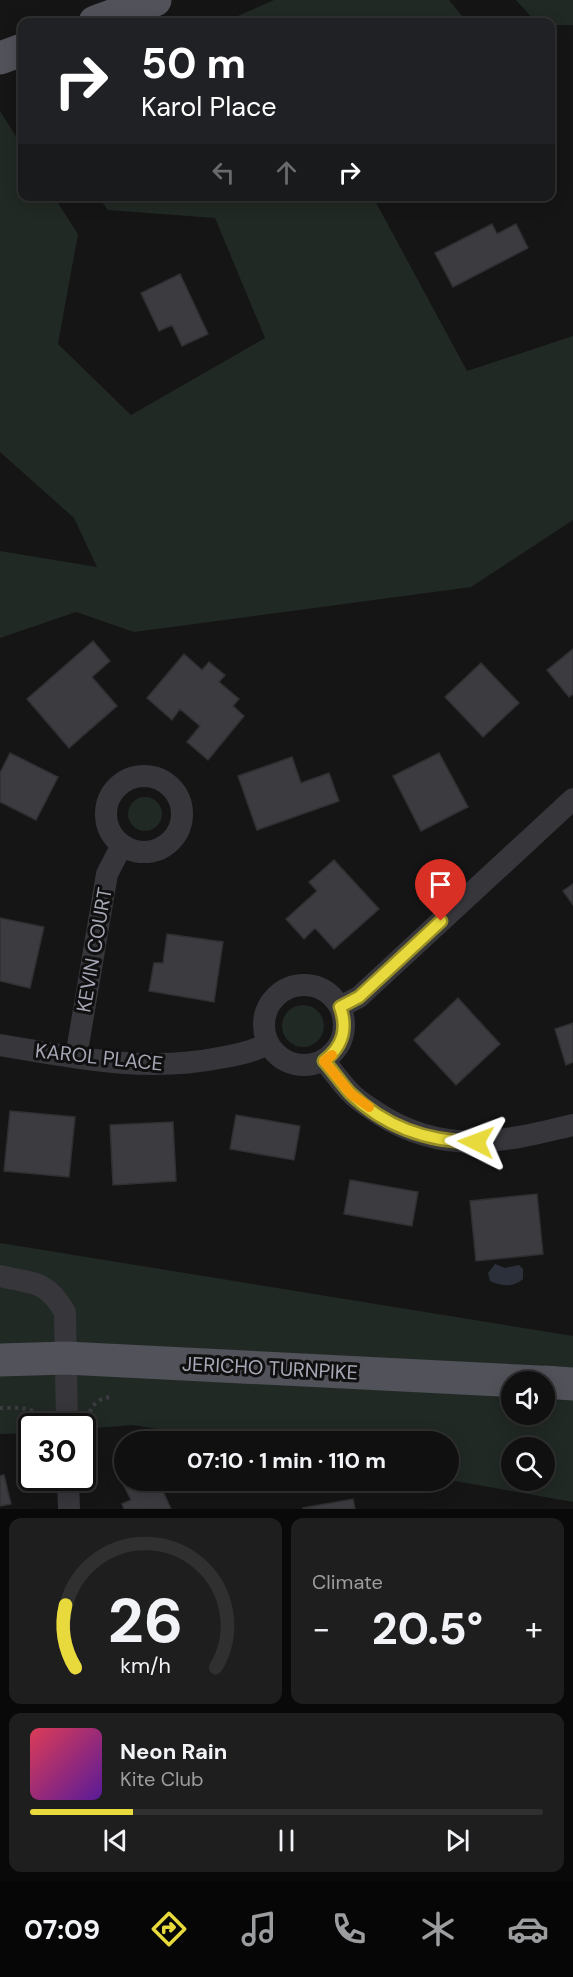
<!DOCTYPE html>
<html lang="en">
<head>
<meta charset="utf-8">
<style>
	:root { --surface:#101010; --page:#1e1e1e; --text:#f1f3f6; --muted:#9c9d9f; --line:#303030; --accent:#e8da3c }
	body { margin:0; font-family:"DM Sans",sans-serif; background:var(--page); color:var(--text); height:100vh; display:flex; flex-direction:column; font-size:22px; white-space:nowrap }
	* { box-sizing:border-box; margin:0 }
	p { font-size:20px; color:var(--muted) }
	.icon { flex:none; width:33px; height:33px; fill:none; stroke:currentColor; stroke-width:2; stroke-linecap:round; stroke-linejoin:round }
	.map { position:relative; height:1509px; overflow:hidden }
	.drawer { display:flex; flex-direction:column; gap:9px; padding:9px; background:#090909; flex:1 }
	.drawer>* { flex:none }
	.top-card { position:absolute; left:18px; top:18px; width:537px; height:183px; border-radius:12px; box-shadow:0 3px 15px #0003,0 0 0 2px var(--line); background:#202124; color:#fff; overflow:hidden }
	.buttons { position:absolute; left:501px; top:1371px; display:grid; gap:12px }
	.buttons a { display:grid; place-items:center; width:54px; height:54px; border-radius:50%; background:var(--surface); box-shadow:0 3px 15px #0003,0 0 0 2px var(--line); font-size:30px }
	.speed { position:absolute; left:18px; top:1413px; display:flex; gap:12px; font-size:30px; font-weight:700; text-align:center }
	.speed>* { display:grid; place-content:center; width:78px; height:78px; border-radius:50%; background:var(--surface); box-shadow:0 3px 15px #0003,0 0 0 2px var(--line); line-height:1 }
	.speed .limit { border:3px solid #111; border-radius:9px; background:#fff; color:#111 }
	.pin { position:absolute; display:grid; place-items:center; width:51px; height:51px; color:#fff; margin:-62px -26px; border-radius:50% 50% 50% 0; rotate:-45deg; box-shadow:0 0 6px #0007 }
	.pin .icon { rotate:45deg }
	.me { position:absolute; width:66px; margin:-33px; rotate:273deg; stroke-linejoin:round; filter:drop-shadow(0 0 4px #0008) }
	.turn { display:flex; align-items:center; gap:21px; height:126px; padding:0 24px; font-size:27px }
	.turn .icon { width:78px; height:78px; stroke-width:2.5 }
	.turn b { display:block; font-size:42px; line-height:51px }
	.lanes { display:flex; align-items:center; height:57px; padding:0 24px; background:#0003; justify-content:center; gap:30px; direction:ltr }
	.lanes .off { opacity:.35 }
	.big { font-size:45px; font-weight:700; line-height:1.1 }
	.drawer .card { flex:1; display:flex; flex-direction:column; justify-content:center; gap:9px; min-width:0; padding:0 21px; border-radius:12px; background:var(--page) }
	.drawer .dial { align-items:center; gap:0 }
	.dial svg { height:156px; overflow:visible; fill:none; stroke:var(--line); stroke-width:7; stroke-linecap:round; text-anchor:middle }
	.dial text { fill:var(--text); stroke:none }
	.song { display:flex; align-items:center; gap:18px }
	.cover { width:72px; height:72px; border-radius:9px; background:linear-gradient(135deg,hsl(350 70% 55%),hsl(270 70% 35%)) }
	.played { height:6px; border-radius:3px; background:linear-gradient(90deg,var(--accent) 20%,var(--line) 20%) }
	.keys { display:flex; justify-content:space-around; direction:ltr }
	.heat { display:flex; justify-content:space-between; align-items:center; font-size:33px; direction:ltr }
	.drawer .tiles { flex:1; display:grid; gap:9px; grid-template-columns:1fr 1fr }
	.card:last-child { grid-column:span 2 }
	.trip { position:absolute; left:114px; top:1431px; width:345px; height:60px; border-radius:30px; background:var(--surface); box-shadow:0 3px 15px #0003,0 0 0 2px var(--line); font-weight:700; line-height:60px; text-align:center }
	.tab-bar { display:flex; height:96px; justify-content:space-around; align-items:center; background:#060606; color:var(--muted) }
	.tab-bar .icon { width:42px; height:42px }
	.tab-bar .current { color:var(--accent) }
	.tab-bar b { font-size:27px; color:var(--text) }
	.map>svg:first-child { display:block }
	.green { fill:#212924; fill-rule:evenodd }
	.water { fill:#2c303a }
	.building { fill:#3c3c40; stroke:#302f32; stroke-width:1.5 }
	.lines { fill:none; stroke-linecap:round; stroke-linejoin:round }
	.path { stroke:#3c3c42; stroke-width:4; stroke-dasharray:3 4.5; stroke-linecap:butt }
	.street { stroke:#36363b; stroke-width:22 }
	.primary { stroke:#52525a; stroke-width:33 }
	.route-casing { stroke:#978e27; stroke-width:15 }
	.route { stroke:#e8da3c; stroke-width:10 }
	.slow { stroke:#f59e0b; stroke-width:10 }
	.labels { text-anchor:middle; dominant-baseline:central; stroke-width:6; stroke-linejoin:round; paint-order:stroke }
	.street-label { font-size:20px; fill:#a7a8b6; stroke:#101011 }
</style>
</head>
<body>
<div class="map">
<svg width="573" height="1509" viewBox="0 0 573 1509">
	<rect width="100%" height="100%" fill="#151516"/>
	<path class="green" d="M274,0h175l18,22h-243z
		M516,0h57v25h-22l-1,-3h-14z
		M0,111l22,35v50l32,1 24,37 -20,110 73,71 134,-77 -50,-120 -107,-8 -10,-13h275l94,174 106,-35v184l-102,67 -337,45 -58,-20 -76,26v-87l97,16 -23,-49 -74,-66z
		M128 814a17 17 0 1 1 34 0a17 17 0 1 1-34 0Z
		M282 1026a21 21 0 1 1 42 0a21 21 0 1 1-42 0Z
		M0,1243l573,93v166l-124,-22 -1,-38 -220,-1 -95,-16 -50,4 -1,-3h-50l-1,7 -31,1zM512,1382h32v32h-32zM512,1448h32v32h-32z"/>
	<path class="water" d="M495,1264l10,4 14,-3 4,4v10c-10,9 -22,7 -33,2l-2,-8z"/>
	<path class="building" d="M492,224l5,10 19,-10 12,24 -75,39 -18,-34z
		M180,274l28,60 -26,12 -10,-21 -13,6 -18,-38z
		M93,641l17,20 -18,16 25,29 -48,42 -42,-49z
		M573,649v45l-4,3 -22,-27z
		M184,654l18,16 7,-8 16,13 -6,7 20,17 -6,7 11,10 -36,44 -21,-18 13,-16 -20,-17 -8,11 -25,-22z
		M481,663l38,40 -36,34 -38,-40z
		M10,753l48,24 -22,43 -36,-18v-29z
		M439,753l29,54 -47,24 -28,-55z
		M292,757l9,26 28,-10 10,28 -82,29 -19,-54z
		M334,860l45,49 -45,40 -19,-21 -11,11 -18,-20 31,-28 -8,-9z
		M573,884v21l-10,-14z
		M0,918l44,9 -14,61 -30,-7z
		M167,934l56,8 -9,60 -65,-11 5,-28h9z
		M458,998l42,46 -44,41 -42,-45z
		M573,1023v39l-7,3 -11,-36z
		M10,1111l65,6 -6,60 -65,-6z
		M236,1115l64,11 -6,34 -64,-11z
		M173,1122l3,59 -63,4 -3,-60z
		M350,1180l68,12 -6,34 -68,-12z
		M537,1194l6,60 -67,7 -6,-60z
		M124,1468v12h34l13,29h-47l-2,-5 9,-4 -14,-28z
		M4,1475l7,29 -11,2v-30z
		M353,1499l2,10h-52v-1z"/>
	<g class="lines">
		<path class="path" d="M0,1408c16,0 36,-3 44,14
			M90,1412c4,-10 11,-14 22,-15
			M88,1432v37"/>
		<path class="street" d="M106 814a38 38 0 1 1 76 0a38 38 0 1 1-76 0Z
			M264 1025a40 40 0 1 1 80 0a40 40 0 1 1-80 0Z
			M340,1007l19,-10 214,-198
			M0,1045c73,12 145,28 219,13 18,-3 33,-6 49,-14
			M76,1057l31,-183 15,-29
			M324,1061c9,10 17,22 26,31 8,9 20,16 29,22 65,42 124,28 194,11
			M0,1276c34,8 46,4 65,36l2,114
			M68,1478l1,31"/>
		<path class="primary" d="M95,22l60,-22
			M0,58l22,-8
			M0,1360l66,-2 473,24
			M544,1382l29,2"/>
	</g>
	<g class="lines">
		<defs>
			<path id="route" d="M441,921l-82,76 -19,10c8,22 3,39 -16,54 9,10 17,22 26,32 35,34 79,49 126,49"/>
		</defs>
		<use href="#route" class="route-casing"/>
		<use href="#route" class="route"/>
		<path class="slow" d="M332,1055l-8,6 27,33 18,13"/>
	</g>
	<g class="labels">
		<g class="street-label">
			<text transform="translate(94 950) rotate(-80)">KEVIN COURT</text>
			<text transform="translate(99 1057) rotate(6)">KAROL PLACE</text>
			<text transform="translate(270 1368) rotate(3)">JERICHO TURNPIKE</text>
		</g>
	</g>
</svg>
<div class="buttons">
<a><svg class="icon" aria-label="sound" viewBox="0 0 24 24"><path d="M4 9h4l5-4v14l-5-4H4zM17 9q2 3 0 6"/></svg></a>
<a><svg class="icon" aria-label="search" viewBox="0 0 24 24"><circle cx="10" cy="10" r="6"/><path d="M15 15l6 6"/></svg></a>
</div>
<div class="speed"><div class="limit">30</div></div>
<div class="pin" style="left:441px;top:921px;background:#d93025"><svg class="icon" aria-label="arrive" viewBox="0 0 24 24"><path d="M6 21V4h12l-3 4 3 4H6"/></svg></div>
<svg class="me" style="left:476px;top:1142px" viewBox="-20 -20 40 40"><path d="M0-17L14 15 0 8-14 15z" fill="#e8da3c" stroke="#fff" stroke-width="4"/></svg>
<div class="trip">07:10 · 1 min · 110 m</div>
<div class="top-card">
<div class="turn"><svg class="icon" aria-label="right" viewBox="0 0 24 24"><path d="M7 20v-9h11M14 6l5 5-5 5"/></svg><div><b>50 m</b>Karol Place</div></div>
<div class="lanes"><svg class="icon off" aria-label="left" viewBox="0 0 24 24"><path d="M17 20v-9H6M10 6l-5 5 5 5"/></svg><svg class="icon off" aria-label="ahead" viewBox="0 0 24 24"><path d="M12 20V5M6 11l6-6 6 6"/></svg><svg class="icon" aria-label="right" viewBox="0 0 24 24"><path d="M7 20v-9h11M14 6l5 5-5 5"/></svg></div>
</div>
</div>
<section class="drawer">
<div class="tiles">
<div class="card dial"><svg viewBox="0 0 100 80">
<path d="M14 69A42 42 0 1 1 86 69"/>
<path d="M14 69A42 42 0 0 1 9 37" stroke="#e8da3c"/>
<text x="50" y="56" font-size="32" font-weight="700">26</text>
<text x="50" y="72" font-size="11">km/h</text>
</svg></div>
<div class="card"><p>Climate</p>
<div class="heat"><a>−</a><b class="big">20.5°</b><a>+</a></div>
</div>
<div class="card">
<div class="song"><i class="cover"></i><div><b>Neon Rain</b><p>Kite Club</p></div></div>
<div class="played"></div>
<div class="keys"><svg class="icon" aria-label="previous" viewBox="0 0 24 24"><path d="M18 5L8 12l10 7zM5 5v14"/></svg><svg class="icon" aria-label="pause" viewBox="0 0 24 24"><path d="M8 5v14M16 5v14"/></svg><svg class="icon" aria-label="next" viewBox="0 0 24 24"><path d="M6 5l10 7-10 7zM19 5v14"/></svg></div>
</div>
</div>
</section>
<nav class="tab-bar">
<b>07:09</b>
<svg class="icon current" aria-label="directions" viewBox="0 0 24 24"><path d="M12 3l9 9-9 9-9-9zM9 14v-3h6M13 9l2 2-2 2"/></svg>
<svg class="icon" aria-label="music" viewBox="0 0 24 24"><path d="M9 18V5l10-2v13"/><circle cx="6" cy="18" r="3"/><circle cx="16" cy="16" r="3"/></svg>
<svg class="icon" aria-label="phone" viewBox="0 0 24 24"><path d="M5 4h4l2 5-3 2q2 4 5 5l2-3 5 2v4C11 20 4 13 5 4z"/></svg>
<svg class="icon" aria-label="climate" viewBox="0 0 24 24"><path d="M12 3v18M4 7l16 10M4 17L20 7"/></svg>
<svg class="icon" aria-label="car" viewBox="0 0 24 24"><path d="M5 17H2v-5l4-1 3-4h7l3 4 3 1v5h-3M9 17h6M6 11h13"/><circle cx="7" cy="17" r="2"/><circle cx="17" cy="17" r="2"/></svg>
</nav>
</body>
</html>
